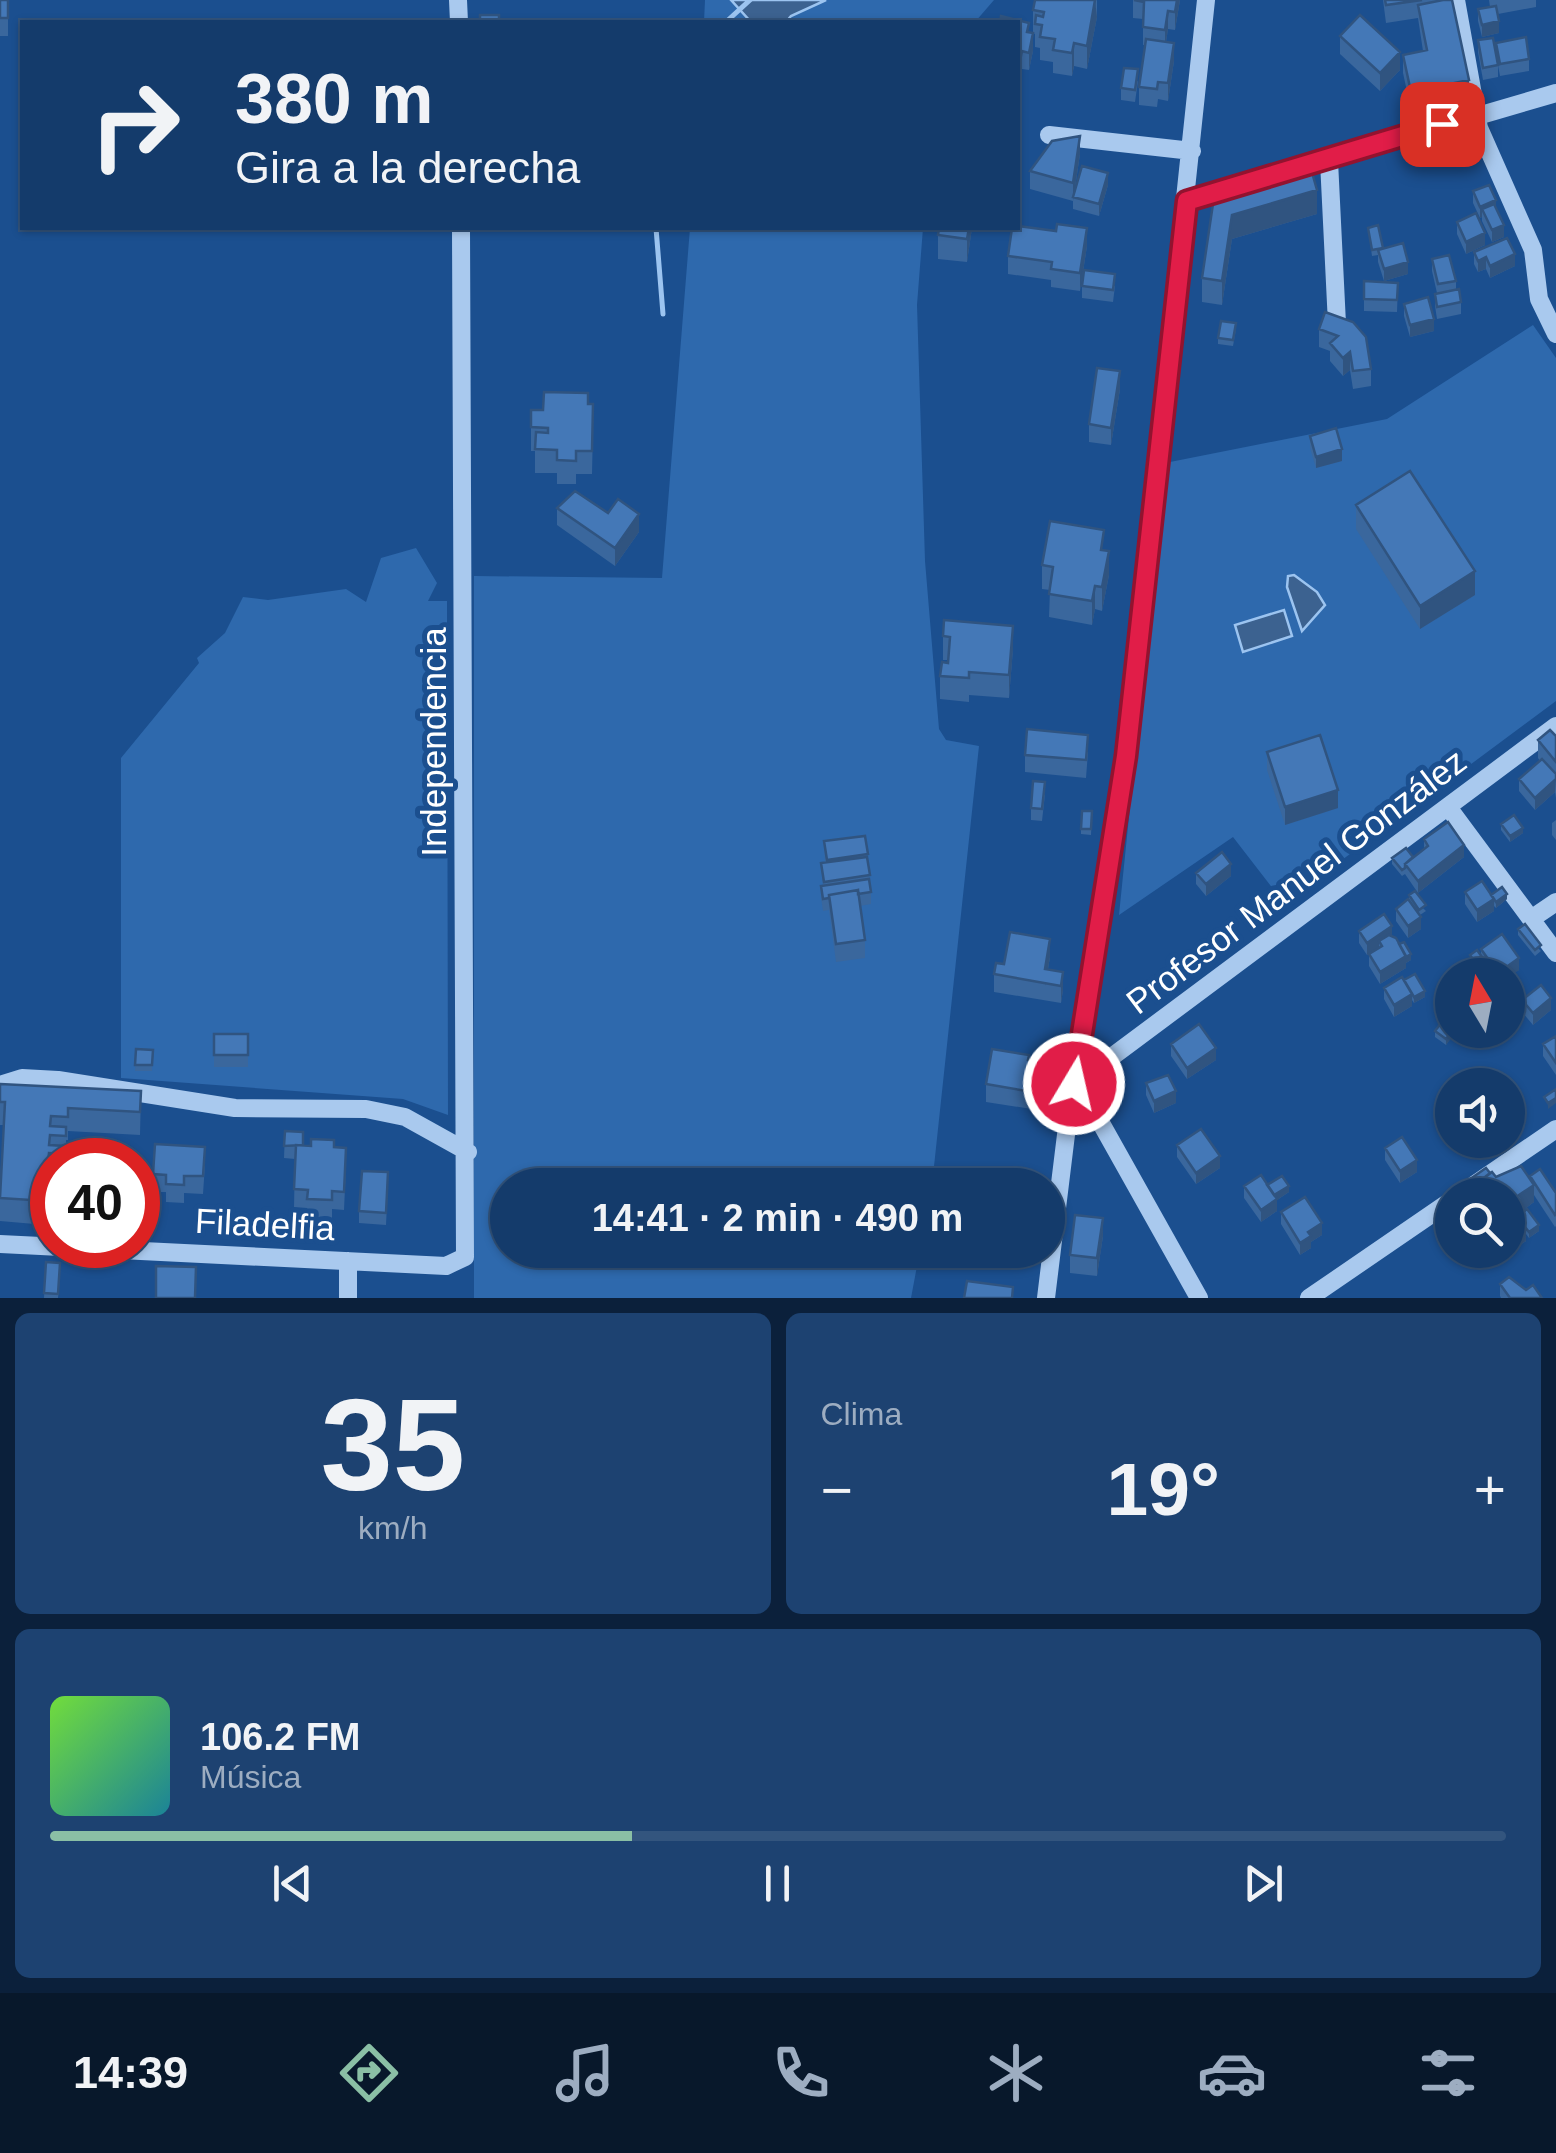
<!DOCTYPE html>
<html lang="es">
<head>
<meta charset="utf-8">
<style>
	:root { --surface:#143b6b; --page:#1d4271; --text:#f1f3f6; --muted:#9dadc1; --line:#33557e; --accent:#8abfa5 }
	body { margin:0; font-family:Helvetica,sans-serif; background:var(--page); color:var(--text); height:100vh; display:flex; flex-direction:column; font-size:38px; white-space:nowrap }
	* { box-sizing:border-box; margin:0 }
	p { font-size:32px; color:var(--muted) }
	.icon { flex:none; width:55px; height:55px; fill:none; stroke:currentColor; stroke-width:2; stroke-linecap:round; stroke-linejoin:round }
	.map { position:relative; height:1298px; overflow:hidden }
	.details { display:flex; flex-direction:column; gap:15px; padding:15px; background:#0b203b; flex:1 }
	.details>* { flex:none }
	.top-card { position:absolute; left:20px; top:20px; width:1000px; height:210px; border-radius:0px; box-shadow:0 2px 8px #0004,0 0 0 2px var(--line); background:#143b6b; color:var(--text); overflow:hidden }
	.needle { width:65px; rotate:350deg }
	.fabs { position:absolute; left:1435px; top:958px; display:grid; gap:20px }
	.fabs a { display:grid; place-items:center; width:90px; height:90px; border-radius:50%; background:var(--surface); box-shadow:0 2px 8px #0004,0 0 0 2px var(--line); font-size:50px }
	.speed { position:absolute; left:30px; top:1138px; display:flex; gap:20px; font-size:50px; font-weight:700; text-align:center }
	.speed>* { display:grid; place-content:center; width:130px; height:130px; border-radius:50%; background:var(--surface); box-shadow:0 2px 8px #0004,0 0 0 2px var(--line); line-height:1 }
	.speed .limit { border:15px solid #d22; background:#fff; color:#111 }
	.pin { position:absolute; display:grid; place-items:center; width:85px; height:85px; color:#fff; margin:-42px; border-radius:20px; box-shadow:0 5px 15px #0006 }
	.me { position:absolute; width:110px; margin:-55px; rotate:9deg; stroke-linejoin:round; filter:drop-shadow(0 0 8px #0008) }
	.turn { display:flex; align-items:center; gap:35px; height:210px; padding:0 50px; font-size:45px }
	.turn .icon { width:130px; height:130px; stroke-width:2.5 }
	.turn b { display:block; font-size:70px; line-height:85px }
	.big { font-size:75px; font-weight:800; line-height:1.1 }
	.details .widget { flex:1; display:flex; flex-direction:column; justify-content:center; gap:15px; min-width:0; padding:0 35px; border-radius:15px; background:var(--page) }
	.details .dial { align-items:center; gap:0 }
	.dial b { font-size:130px; line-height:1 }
	.song { display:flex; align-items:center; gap:30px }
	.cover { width:120px; height:120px; border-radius:15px; background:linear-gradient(135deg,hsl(100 70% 55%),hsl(190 70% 35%)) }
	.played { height:10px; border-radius:5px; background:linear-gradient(90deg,var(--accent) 40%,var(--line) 40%) }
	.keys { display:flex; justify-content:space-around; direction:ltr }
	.heat { display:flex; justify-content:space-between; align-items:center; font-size:55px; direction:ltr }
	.details .tiles { flex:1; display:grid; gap:15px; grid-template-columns:1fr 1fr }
	.widget:last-child { grid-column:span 2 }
	.trip { position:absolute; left:490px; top:1168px; width:575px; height:100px; border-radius:50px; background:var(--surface); box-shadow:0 2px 8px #0004,0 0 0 2px var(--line); font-weight:800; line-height:100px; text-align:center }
	.dock { display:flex; height:160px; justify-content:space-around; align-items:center; background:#08182b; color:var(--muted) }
	.dock .icon { width:70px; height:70px }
	.dock .current { color:var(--accent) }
	.dock b { font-size:45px; color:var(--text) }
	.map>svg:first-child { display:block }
	.green { fill:#2e69ad }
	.water { fill:#3c6290; stroke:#9cc4f0; stroke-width:2.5 }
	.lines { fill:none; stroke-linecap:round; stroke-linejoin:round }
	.stream { stroke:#9cc4f0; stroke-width:5 }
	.minor { stroke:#a9c9ee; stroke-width:18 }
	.wall { fill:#3a679d }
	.shaded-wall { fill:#305480 }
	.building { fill:#4478b7; stroke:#305480; stroke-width:2.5 }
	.route-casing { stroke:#92132f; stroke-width:25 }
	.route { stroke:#e11d48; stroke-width:18 }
	.labels { text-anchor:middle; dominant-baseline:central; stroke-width:10; stroke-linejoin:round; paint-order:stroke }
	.street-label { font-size:35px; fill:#fff; stroke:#1b4f8f }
</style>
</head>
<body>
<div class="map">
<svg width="1556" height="1298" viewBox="0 0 1556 1298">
	<rect width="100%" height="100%" fill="#1b4f8f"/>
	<path class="green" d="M705,0h289l-19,22h-271z
		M690,228h233l-6,77 8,256 14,168 7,11 33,6 -47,439h-424v65h412l-9,48h-437v-722l188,2z
		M1533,325l23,33v343l-272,202 -51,-66 -114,78 46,-452 222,-44z
		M416,548l21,35 -9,18h19l1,514 -45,-16 -282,-21v-320l78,-95 -2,-5 28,-25 18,-36 25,3 78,-11 20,13 15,-44z"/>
	<path class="water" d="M731,0h95l-35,16 -5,6h-35z
		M1294,575l23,17 8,13 -23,26 -15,-44 1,-11z
		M1284,610l8,26 -49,16 -8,-27z"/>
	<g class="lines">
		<path class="stream" d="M726,22l24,-22
			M656,228l7,86"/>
		<path class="minor" d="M458,0l1,22
			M1456,0l23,128 54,122 6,49 17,35
			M1049,135l143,16
			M1329,161l8,163
			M1187,201l369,-108
			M1448,807l108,146
			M1531,919l25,-17
			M0,1085l22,-7 36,2 177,28 131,1 39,8 63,35
			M1074,1085l482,-359
			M1074,1085l14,15 111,198
			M1474,1185l82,-56
			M0,1244l446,22 19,-9 -4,-1029
			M348,1261v37
			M1046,1298l24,-196 56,-346 80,-756
			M1309,1298l143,-98"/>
	</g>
	<path class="wall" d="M0,0h8v36h-8z
		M1097,0v17l-10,52 -13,-3 -2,10 -19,-3v-11l-13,-2v-12l-5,-1v-13l-2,-1v18l-4,19 -7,-1 -2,9h-2v-56l11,10 4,1v-23z
		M1133,0h47l-5,30 -7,-1 -2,13 8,19 -6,40 -10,-2 -1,8 -18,-2v-18l6,-42h-2v-26l-10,-1z
		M1383,0h69l17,98 -58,12 -8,-37v-18l20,-4 -5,-33 -32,5z
		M1489,0h47v7l-38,7 1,19 -17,4 -4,-16v-12l12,-2z
		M1340,36l60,34 -20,21 -40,-37z
		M1478,40l20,25v12l-15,3 -5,-28z
		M1496,43l33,16v12l-29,5 -4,-21z
		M1138,81l-3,21 -14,-2v-12z
		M1080,154l-6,41 34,-10 -9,31 -26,-7v-10v2l-43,-12v-18z
		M1473,191l23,16 8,30 -12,5 -10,-21v-4l-2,1 -7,-15z
		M1214,197l103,17 -85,25 -10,66 -20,-3v-24z
		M1457,222l28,23 -19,9 -9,-20z
		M972,228l-5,34 -29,-3v-24z
		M1368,228l15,21 25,25 -24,7 -6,-19v-7l-6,1z
		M1087,246l-7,45 -29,-4v-7l-43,-6v-18z
		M1474,252l41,14 -25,12 -4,-9 -8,3 -4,-8z
		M1432,259l24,22v9l5,12v12l-24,5 -2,-13v-12l2,-1 -5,-22z
		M1364,281l34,2 -1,29 -33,-1z
		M1082,286h33l-2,16 -31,-4z
		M1404,304l30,27 -24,6 -6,-21z
		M1325,312l46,57v17l-18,3 -3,-19 -7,6 -13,-15v-10l-11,-4v-18z
		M1236,329l-3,17 -15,-2v-6z
		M1120,389l-9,56 -22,-3v-18z
		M588,404l5,24 -1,46h-16v10h-19v-11h-22v-22h-4v-41h12z
		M1310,436l32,25 -26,7 -6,-20z
		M1356,505l119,90 -55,34 -64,-100z
		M557,508l82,24 -24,34 -58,-41z
		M1104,550l5,25 -7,36 -7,-2 -3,16 -43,-8 1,-27 -8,-1v-24z
		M943,636l70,13 -4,49 -40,-3v7l-29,-3v-23l8,-16h-5z
		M1556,736v62l-1,-6 -20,18 -16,-19v-12l21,-18 -2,-3v-18z
		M1088,752l-2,26 -61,-6v-17z
		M1267,752l71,56 -53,17 -18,-55z
		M1045,794l-3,27 -11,-1v-12z
		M1092,811l-1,24 -10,-1v-5z
		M1556,820v20l-4,-5v-12z
		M1501,824l22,9 -13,9 -9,-12z
		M865,836l6,56v12l-11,2 5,34v18l-29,4 -7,-52 -6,1 -2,-13v-12h2l-2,-23h4l-1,-22z
		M1424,839l40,18 -46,36 -13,-19 -3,2 -10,-12v-6l21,-1 11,-7z
		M1196,873l35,3 -25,20 -10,-12z
		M1465,892l26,3 16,4 -11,9 -2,-2v5l-17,11 -12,-18z
		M1409,895l17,16 -6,4 1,14 -13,9 -12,-17v-12l13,-9z
		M1518,929l23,22 -6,5 -17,-21z
		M1359,931l33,6 19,23 -5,3v5l-26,16 -11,-18v-12l10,-7 -12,8 -8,-12z
		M1481,949l38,21 -11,5h-32l-6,-8v-12h11z
		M1050,957l-2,12 15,21 -2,13 -67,-11v-18l10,-10z
		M1404,980l21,17 -11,6 -2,-3v6l-18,11 -10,-18v-11z
		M1522,1000l29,10 -18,15 -11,-13z
		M1456,1030l-10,15 -11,-8v-6z
		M214,1034h34v33h-34z
		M1556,1036v39l-13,-19v-12z
		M1171,1044l45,16 -29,19 -16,-23z
		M136,1049l17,1 -1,21h-17z
		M1029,1060l14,21 -5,29 -52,-8v-18z
		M1146,1083l30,20 -22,10 -8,-18z
		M0,1084l141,7 -1,44 -72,-4v9h-2v20h-14v55l-5,-1 -1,11 -46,-4v-43l4,-53h-4z
		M1452,1106v25l-6,-9v-12z
		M285,1131l18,15 31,1 12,19 -2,44 -12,-1v9l-25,-1v-9l-13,-1 1,-48 -11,-1z
		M1177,1145l43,23 -24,16 -19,-27z
		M1385,1148l32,24 -17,11 -15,-23z
		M205,1164l-2,30 -19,-1v10l-18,-1v-10h-13v-18z
		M1490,1173l6,4 34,1 26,15v33l-1,1 -21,-32v7l-12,9v2l17,18 -10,7 -3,-4v7l-16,11 -2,-4v-53h-45v-11z
		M388,1184l-2,41 -27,-2v-12z
		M1267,1185l22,7 -12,8v11l-16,11 -17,-24v-12z
		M1281,1212l41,23 -11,7v6l-11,7 -19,-31z
		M1103,1236l-6,40 -27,-3v-18z
		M46,1262l14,13 -2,23h-14z
		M1500,1284l26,6 16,8h-41l-1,-2z"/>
	<path class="shaded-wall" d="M1095,0l2,17 -10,52v-23z
		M1177,0h3l-5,30v-18z
		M1168,11v18l-3,19v-18z
		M1499,21v12l-17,4v-12z
		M1033,33v18l-4,19v-17z
		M1074,43v23l-2,10v-23z
		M1174,43v18l-6,40v-18z
		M1022,51v18l-2,9v-17z
		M1400,52v18l-20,21v-18z
		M1469,80v18l-58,12v-18z
		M1080,136v18l-7,47v-18z
		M1108,173v12l-9,31v-12z
		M1317,190v24l-85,25 -10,66v-24l10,-66z
		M1496,200v11l-14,-2v8l-2,1v-11z
		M1504,225v12l-12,5v-12z
		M969,228h3l-5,34v-23z
		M1087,228v18l-7,45v-18z
		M1485,233v12l-19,9v-12z
		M1515,254v12l-25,12v-12z
		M1486,257v12l-8,3v-11z
		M1408,262v12l-24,7v-12z
		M1434,319v12l-24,6v-12z
		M1350,352v18l-7,6v-18z
		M1120,371v18l-9,56v-17z
		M1342,449v12l-26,7v-11z
		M639,514v18l-24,34v-18z
		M1109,551v24l-7,36v-24z
		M1475,571v24l-55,34v-23z
		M1095,586v23l-3,16v-24z
		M1013,626v23l-4,49v-23z
		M1556,779l-1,13 -20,18v-12z
		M1338,790v18l-53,17v-18z
		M1523,828v5l-13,9v-6z
		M1464,845v12l-46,36v-12z
		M1231,864v12l-25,20v-12z
		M1507,894v5l-11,9v-6z
		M1494,899v12l-17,11v-12z
		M1421,917v12l-13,9v-12z
		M1392,926v12l-13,3v6l-12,8v-12z
		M1050,939v18l-5,29v-17z
		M1411,954v6l-5,3v5l-26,16v-12z
		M1519,958v12l-11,8v-3h-10v-2z
		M1063,972v18l-2,13v-17z
		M1425,991v6l-11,6v-6z
		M1412,994v12l-18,11v-12z
		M1551,998v12l-18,15v-12z
		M1453,1030h3v2l-10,13v-6z
		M1216,1048v12l-29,19v-11z
		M1043,1063v18l-5,29v-17z
		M1176,1091v12l-22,10v-12z
		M1556,1098v5l-8,6v-6z
		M1463,1140h12l-12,8z
		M1220,1156v12l-24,16v-11z
		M1417,1160v12l-17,11v-12z
		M1534,1185v17l-12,9v6l-14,11v-18l11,-15z
		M1289,1186v6l-12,8v11l-16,11v-12l12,-14z
		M1103,1218v18l-6,40v-18z
		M1322,1223v12l-11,7v6l-11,7v-12l8,-11z
		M1539,1225v6l-10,7v-6z
		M1526,1229v12l-16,11v-12z"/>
	<path class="building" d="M0,0h8v18h-8z
		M1035,0h60l-8,46 -13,-3 -2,10 -19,-3 2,-11 -15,-2 2,-12 -7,-1 1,-9 7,2 1,-5 -11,-2z
		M1134,0h43l-2,12 -7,-1 -3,19 -22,-3 1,-25z
		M1385,0h37l-36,5z
		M1443,0h9l17,80 -58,12 -8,-37 24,-5 -9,-45z
		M1496,6l3,15 -17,4 -4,-16z
		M480,15h19v7h-19z
		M1360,15l40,37 -20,21 -40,-37z
		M1001,16l28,7 -2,9 6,1 -4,20 -7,-2 -2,10 -2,-1v-38h-18z
		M1526,37l3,22 -29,5 -4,-21z
		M1493,38l5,27 -15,3 -5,-28z
		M1146,39l28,4 -6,40 -10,-1 -1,7 -18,-2z
		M1124,68l14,1 -3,21 -14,-2z
		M1080,136l-7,47 -43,-12 22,-30z
		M1082,166l26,7 -9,31 -26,-7z
		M1311,169l6,21 -85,25 -10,66 -20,-3 12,-81z
		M1489,185l7,15 -16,7 -7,-16z
		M1494,204l10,21 -12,5 -10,-21z
		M1476,213l9,20 -19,9 -9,-20z
		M1057,224l30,4 -7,45 -29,-4 1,-7 -44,-6 4,-28h6v-2l38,5z
		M1378,225l5,23 -11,2 -4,-22z
		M939,228h30l-2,11 -29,-4z
		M1507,238l8,16 -25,12 -4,-9 -8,4 -4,-9z
		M1403,243l5,19 -24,7 -6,-19z
		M1449,255l7,26 -18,3 -6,-25z
		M1084,270l31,4 -2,16 -31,-4z
		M1364,281l34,2 -1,17 -33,-1z
		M1459,289l2,13 -24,5 -2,-13z
		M1428,297l6,22 -24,6 -6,-21z
		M1325,312l28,10 13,15 5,32 -18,2 -3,-19 -7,6 -13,-15 8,-7 -19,-7z
		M1221,321l15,2 -3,17 -15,-2z
		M1097,368l23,3 -9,57 -22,-4z
		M544,392l44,1v11h5l-1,47h-16v10l-19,-1v-10l-22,-1 1,-17 12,1v-5l-17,-1v-17h12z
		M1336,428l6,21 -26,8 -6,-21z
		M1410,471l65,100 -55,35 -64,-101z
		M575,491l33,22 10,-14 21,15 -24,34 -58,-40z
		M1050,521l54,9 -3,20 8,1 -7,36 -7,-1 -3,15 -43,-7 4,-27 -11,-2z
		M944,620l69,6 -4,49 -40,-3v6l-29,-2 2,-14 6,1 2,-26 -7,-1z
		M1027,729l61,6 -2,25 -61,-5z
		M1550,730l6,6v26l-18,-22z
		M1320,735l18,55 -53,17 -18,-55z
		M1542,759l14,15v5l-21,19 -16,-19z
		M1033,781l12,1 -3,27 -11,-1z
		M1082,811h10l-1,18h-10z
		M1514,815l9,13 -13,8 -9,-12z
		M1448,822l16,23 -46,36 -13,-17 23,-18 -4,-7z
		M865,836l3,18 -41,6 -3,-19z
		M1406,848l7,9 -8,7v4l-3,2 -10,-12z
		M1222,852l9,12 -25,20 -10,-11z
		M867,857l3,18 -46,7 -3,-19z
		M869,879l2,13 -13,2v-4l-29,5v3l-6,1 -2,-13z
		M1482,881l12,18 -17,11 -12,-18z
		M1502,887l5,7 -11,8 -5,-7z
		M858,890l7,50 -29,4 -7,-49z
		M1415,891l11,14 -7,5 -10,-15z
		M1408,899l13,18 -13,9 -12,-17z
		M1384,914l8,12 -25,17 -8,-12z
		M1525,924l16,21 -6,5 -17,-21z
		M1010,932l40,7 -5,30 18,3 -2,14 -67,-12 2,-11 8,1z
		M1502,934l17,24 -21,15 -17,-24z
		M1389,935l7,3 10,18 -26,16 -11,-18 13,-8 -3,-5z
		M1404,942l7,12 -5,3 -7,-13z
		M1477,950l18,25h-11l-14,-20z
		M1415,974l10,17 -11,6 -10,-17z
		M1402,977l10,17 -18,11 -10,-17z
		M1541,985l10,13 -18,15 -11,-13z
		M1445,1018l7,5 1,7 -7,9 -11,-8z
		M1199,1024l17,24 -29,20 -16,-24z
		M214,1034h34v21h-34z
		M1556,1036v27l-13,-19z
		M136,1049l17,1 -1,15h-17z
		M992,1049l37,6 -1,5 15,3 -5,30 -52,-9z
		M1168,1075l8,16 -22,10 -8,-18z
		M0,1084l141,7 -1,21 -72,-4v9l-17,-1 -1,10 16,1v9l-16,-1 -1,10 17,1v8l-17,-1 -1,10h4v10l-4,-1 -1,9 5,1v9h-5l-1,10 -46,-3 5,-96h-5z
		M1556,1089v9l-8,5 -4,-6z
		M1452,1106v14l-6,-10z
		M1201,1129l19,27 -24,17 -19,-28z
		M285,1131l18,1v13l-19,1z
		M1402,1137l15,23 -17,11 -15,-23z
		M311,1139l23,1v7l12,1 -2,44 -12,-1v9l-25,-1 1,-9 -14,-1 2,-44 15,1z
		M155,1144l50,3 -2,29h-19v9l-18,-1v-9l-13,-1z
		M1521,1166l13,19 -15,10 3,4 -14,11v-15h-23l-9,-11 16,-12 4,5z
		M1486,1168l4,5 -14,11v3l-7,5 -6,-8z
		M1540,1169l16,24v21l-1,1 -25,-39z
		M362,1171l26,1 -2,41 -27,-2z
		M1261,1175l16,24 -16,11 -17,-24z
		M1282,1176l7,10 -15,9 -7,-10z
		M1305,1197l17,26 -14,9 3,4 -11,7 -19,-31z
		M1527,1209l12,16 -10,7 -12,-15z
		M1514,1213l12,16 -16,11 -2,-3v-19z
		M1075,1215l28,3 -6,40 -27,-3z
		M46,1262l14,1 -2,31 -14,-1z
		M156,1266l40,1 -1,31h-39z
		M1509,1277l17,13 7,-5 9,13h-32l-10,-14z
		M967,1281l46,6 -1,11h-48z"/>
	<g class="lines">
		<defs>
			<path id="route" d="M1074,1084l52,-328 61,-555 255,-77"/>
		</defs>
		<use href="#route" class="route-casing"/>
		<use href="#route" class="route"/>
	</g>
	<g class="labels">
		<g class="street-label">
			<text transform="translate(433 742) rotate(-90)">Independencia</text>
			<text transform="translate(1296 881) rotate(-37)">Profesor Manuel González</text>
			<text transform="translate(265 1224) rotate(3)">Filadelfia</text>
		</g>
	</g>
</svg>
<div class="fabs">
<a><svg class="needle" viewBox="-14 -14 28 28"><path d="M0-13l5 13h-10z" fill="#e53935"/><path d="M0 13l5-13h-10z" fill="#9dadc1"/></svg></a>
<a><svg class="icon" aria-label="sound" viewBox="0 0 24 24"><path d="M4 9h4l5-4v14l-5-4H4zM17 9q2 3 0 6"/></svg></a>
<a><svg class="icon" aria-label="search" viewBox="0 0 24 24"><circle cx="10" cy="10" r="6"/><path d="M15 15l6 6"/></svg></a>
</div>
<div class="speed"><div class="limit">40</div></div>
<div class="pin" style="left:1442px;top:124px;background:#d93025"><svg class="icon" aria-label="arrive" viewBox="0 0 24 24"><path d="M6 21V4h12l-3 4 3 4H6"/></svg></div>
<svg class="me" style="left:1074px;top:1084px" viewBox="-20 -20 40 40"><circle r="17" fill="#e11d48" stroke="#fff" stroke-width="3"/><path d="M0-11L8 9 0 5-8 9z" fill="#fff"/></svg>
<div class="trip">14:41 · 2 min · 490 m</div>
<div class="top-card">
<div class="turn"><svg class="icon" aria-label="right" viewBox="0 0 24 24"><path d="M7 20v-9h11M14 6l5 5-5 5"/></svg><div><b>380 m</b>Gira a la derecha</div></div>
</div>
</div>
<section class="details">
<div class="tiles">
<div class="widget dial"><b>35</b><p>km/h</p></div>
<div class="widget"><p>Clima</p>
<div class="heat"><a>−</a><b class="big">19°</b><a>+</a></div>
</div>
<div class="widget">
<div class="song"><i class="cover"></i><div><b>106.2 FM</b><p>Música</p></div></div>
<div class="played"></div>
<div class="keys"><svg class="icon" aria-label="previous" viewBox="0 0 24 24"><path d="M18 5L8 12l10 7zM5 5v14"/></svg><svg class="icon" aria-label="pause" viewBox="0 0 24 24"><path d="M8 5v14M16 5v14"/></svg><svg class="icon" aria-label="next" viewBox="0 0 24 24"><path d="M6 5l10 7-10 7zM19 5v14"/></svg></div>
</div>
</div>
</section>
<nav class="dock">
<b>14:39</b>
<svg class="icon current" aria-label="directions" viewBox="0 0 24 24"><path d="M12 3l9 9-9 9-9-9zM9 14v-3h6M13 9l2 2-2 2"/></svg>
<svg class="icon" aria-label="music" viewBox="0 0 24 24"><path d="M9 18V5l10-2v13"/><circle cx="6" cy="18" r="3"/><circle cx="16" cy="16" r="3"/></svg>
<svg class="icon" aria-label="phone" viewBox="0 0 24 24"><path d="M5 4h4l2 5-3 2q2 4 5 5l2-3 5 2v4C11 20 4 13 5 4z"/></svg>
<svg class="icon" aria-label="climate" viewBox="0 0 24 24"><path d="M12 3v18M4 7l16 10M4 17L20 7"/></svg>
<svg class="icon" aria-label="car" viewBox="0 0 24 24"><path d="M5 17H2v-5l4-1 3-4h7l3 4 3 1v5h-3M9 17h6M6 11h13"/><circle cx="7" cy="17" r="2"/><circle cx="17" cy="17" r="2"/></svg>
<svg class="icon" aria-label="filters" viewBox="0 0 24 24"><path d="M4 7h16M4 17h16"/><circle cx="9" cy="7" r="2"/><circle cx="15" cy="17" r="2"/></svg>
</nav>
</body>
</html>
